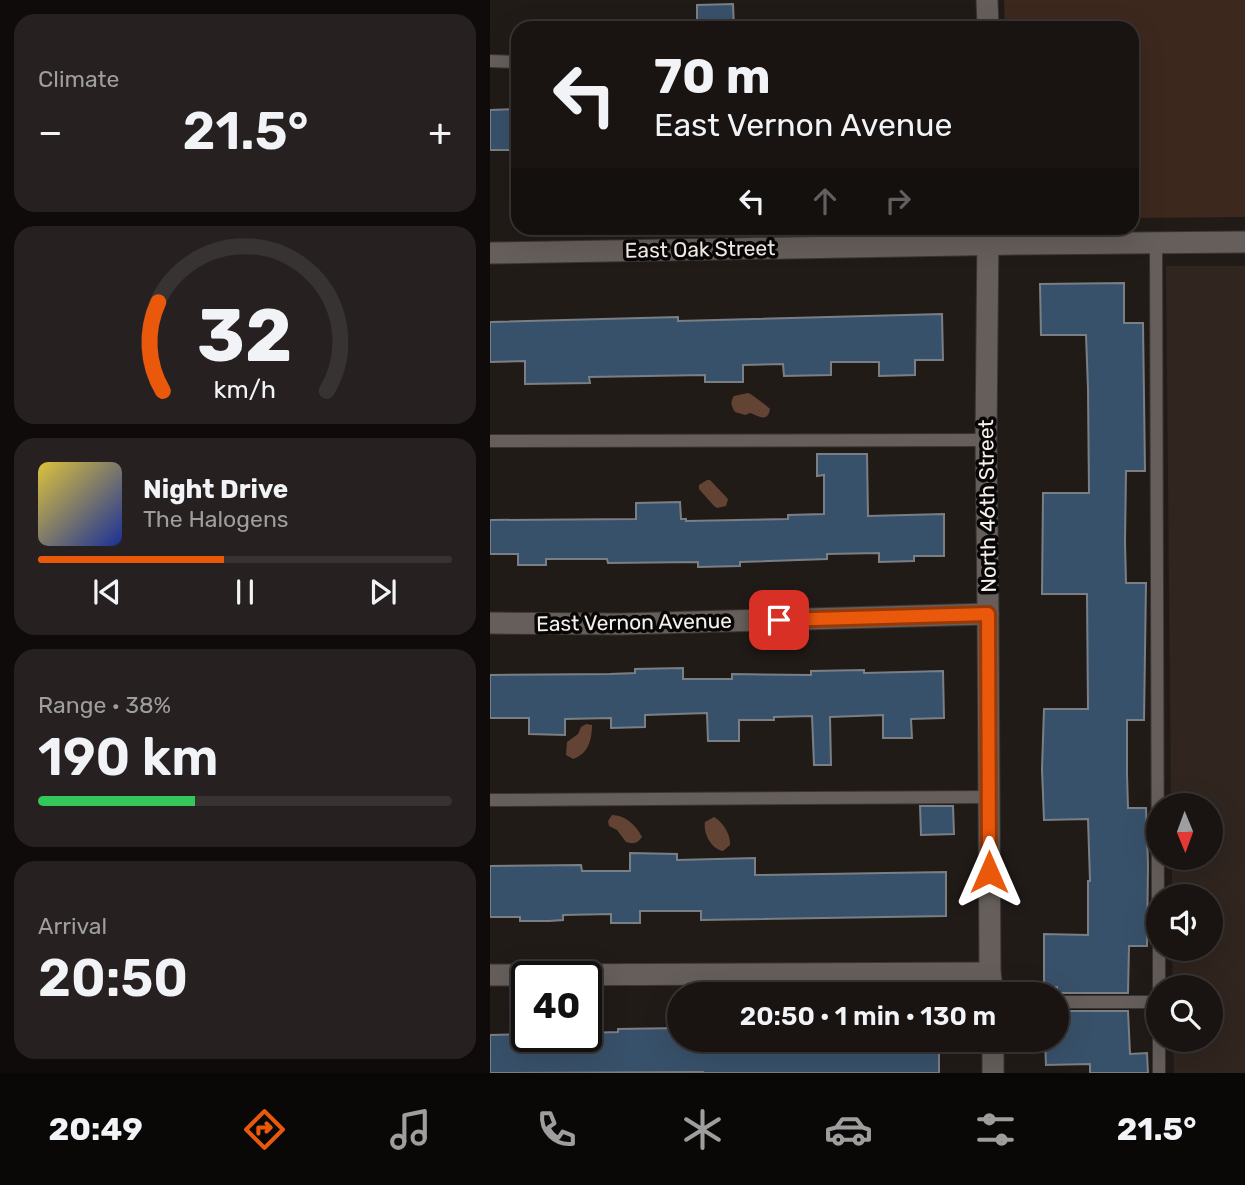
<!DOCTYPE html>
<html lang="en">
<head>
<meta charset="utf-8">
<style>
	:root { --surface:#191412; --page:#262120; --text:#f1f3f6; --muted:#9f9e9f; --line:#373332; --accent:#ea580c }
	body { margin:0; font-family:Rubik,sans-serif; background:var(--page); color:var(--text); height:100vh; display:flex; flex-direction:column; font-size:26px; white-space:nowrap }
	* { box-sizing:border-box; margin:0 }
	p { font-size:23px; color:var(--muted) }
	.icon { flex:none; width:38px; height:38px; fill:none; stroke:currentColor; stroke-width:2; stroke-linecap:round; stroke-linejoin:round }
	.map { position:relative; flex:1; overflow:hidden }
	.drawer { display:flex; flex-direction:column; gap:14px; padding:14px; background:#0e0b0a; width:490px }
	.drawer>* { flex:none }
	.hud { position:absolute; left:21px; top:21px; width:628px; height:214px; border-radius:21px; box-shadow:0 7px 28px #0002,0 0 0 2px var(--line); background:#191412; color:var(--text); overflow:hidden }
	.needle { width:46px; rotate:179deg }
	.buttons { position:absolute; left:656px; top:793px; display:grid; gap:14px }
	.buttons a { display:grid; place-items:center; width:77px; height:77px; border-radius:50%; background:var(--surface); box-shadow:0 7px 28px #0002,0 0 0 2px var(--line); font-size:35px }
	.speed { position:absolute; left:21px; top:961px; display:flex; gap:14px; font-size:35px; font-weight:700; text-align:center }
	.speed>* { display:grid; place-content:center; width:91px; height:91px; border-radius:50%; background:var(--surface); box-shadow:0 7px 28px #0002,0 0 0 2px var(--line); line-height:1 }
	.speed .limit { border:4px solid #111; border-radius:10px; background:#fff; color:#111 }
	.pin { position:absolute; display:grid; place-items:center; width:60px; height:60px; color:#fff; margin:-30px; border-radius:14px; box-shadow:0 4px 10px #0006 }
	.me { position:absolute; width:77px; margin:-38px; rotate:0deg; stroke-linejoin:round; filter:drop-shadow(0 0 5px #0008) }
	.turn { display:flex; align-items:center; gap:24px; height:147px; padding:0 28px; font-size:32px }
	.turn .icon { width:91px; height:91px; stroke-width:2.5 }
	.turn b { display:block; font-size:49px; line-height:60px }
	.lanes { display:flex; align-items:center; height:66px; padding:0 28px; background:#0003; justify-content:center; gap:35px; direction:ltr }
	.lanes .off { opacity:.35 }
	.big { font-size:52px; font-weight:600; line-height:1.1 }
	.drawer .tile { flex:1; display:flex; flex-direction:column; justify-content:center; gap:10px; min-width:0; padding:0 24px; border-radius:21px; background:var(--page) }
	.drawer .dial { align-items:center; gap:0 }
	.dial svg { height:182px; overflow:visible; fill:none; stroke:var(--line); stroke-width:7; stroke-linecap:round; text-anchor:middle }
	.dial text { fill:var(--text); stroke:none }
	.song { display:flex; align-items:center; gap:21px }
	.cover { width:84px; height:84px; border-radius:10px; background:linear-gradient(135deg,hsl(50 70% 55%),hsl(230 70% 35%)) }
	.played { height:7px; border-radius:4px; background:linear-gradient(90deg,var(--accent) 45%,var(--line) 45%) }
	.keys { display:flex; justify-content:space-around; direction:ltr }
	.heat { display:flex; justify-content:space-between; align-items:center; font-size:38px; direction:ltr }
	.charge { height:10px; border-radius:5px; background:linear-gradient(90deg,#34c759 38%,var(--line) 0) }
	.trip { position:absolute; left:177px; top:982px; width:402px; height:70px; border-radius:35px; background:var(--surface); box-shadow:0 7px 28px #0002,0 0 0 2px var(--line); font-weight:600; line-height:70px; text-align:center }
	.tabs { display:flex; height:112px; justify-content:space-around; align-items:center; background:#0a0807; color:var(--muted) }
	.tabs .icon { width:49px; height:49px }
	.tabs .selected { color:var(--accent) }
	.tabs b { font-size:32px; color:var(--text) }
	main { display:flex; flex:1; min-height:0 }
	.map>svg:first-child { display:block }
	.built { fill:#30251f }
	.green { fill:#3d281e }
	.water { fill:#634333 }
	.building { fill:#38516a; stroke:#797f85; stroke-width:2 }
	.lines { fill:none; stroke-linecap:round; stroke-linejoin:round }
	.service-casing { stroke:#3a3533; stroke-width:14 }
	.minor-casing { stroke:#3a3533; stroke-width:23 }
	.tertiary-casing { stroke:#3a3533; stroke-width:23 }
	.service { stroke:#655e5a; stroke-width:12 }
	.minor { stroke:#655e5a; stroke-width:21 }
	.tertiary { stroke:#655e5a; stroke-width:21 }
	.route-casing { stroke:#983908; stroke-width:18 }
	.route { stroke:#ea580c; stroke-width:12 }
	.labels { text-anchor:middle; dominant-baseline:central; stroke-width:7; stroke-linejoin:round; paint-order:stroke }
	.street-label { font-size:21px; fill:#f5f0ee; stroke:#090706 }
</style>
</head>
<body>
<main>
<section class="drawer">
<div class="tile"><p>Climate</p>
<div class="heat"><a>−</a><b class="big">21.5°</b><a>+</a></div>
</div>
<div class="tile dial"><svg viewBox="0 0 100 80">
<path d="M14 69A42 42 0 1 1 86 69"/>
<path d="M14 69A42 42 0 0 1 12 30" stroke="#ea580c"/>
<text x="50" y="56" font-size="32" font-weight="700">32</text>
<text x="50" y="72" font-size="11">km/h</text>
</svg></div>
<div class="tile">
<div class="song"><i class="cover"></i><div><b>Night Drive</b><p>The Halogens</p></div></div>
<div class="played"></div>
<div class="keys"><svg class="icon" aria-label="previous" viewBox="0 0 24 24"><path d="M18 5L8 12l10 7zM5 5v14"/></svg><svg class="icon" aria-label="pause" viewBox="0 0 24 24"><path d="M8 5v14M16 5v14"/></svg><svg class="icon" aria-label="next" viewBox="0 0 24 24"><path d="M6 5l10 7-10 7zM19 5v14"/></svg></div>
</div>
<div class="tile"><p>Range · 38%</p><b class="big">190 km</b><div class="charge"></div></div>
<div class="tile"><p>Arrival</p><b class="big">20:50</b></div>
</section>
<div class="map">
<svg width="755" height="1073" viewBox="0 0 755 1073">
	<rect width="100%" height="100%" fill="#211b18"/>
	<path class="built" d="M676,266h79v807h-71l-1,-33h38v-53h-38l-1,-38 39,-1v-52h-39v-38h39v-53h-40z"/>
	<path class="green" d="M514,0h241v217l-113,1v-190h-127z"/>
	<path class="water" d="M258,393c4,1 20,14 22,16 -2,14 -12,7 -20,4l-5,2 -10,-3c-4,-6 -5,-10 -1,-16z
		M217,480h3l18,19 -2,7 -9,2 -3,-2 -15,-17v-4z
		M96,724l6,1c0,15 -4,29 -19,34l-7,-4 1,-13 11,-8 3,-7z
		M122,815c13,0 24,10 30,22 -5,7 -9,7 -16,5l-9,-12 -8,-4 -1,-5z
		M224,817c9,5 17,18 16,28l-7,6c-12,-2 -20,-18 -18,-29z"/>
	<path class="building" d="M243,4l1,24h-37v-23z
		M28,109v41h-28v-40z
		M634,283v40h19l2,148h-19l-1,71 1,41h20l-2,137h-17v54l1,34h18l2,56 -1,82h-18l-1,47h-71v-6h-13v-53l44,1v-54h2l-2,-62 -44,1 -2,-51 2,-60h44l-1,-115h-45l1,-101h46l-1,-104 -2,-54h-45l-1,-51z
		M452,314l1,46h-28v15l-36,1v-14h-48v13l-47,1 -1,-12 -40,1v17h-38v-7l-116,2 1,6 -65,1v-23l-35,1v-40l188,-5v4z
		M327,454h50l1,62 76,-2v42h-30v5l-35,1v-9l-52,1v5l-87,3v4l-42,1v-5l-90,1 -1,-4h-61v6h-28v-11h-28v-34l146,-1v-16l44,-1 1,17h5v2l102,-2v-4l36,-1v-39l-7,1z
		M193,668v11h49v-5l79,1v-4l53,-1v3l79,-2 1,47 -33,1 1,19h-29v-23l-53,2 1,48h-17l-2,-49 -38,1v3h-35v21h-31l-1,-28 -62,2v12l-34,1v-10l-46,1v16l-36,-1v-16h-39v-43l120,-1 25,-1v-4z
		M430,806h33l1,28 -33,1z
		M140,853l47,1v6l78,-2v17l191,-3v44l-245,4v-9h-61v12h-29v-9l-48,1v5l-14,1h-29v-4h-30v-51l91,-1 1,6h48z
		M567,1011h71l2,43 17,-1 1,20h-58v-9l-44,1 -1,-25h12z
		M189,1028v12h260v33h-236v-1l-213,1v-38l37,-1v2h59v-3l32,-1v-3z"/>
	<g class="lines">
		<defs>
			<path id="service" d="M0,61l28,1
				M666,243l2,683
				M0,441l496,-1
				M0,800l499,-3
				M669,948v39
				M567,1002h101
				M669,1040v33"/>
			<path id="minor" d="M0,623l132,1 366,-10
				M0,975l500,-2"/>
			<path id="tertiary" d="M497,0l1,28
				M498,228l-2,212 2,174 2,359 3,21
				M0,253l530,-9 225,-2
				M503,1073v-33"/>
		</defs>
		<use href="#service" class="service-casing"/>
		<use href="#minor" class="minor-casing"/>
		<use href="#tertiary" class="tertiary-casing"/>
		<use href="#service" class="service"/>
		<use href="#minor" class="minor"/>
		<use href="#tertiary" class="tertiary"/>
	</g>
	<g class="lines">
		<defs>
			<path id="route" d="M289,620l209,-6 1,258"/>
		</defs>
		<use href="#route" class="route-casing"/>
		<use href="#route" class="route"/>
	</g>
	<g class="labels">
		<g class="street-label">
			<text transform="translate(210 249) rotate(-1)">East Oak Street</text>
			<text transform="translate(497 506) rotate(-91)">North 46th Street</text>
			<text transform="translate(144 622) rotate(-1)">East Vernon Avenue</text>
		</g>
	</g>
</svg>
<div class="buttons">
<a><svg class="needle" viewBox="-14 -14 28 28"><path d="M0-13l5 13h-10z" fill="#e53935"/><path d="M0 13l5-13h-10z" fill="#9f9e9f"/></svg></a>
<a><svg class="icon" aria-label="sound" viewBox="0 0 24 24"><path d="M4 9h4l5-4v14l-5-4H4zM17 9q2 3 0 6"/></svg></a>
<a><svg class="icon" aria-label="search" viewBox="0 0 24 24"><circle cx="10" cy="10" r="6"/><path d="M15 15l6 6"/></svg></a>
</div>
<div class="speed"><div class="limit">40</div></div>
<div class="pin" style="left:289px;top:620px;background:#d93025"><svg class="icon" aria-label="arrive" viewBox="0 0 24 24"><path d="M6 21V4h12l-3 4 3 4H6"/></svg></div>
<svg class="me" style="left:499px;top:872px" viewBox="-20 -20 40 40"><path d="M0-17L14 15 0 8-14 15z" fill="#ea580c" stroke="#fff" stroke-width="4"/></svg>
<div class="trip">20:50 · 1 min · 130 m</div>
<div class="hud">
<div class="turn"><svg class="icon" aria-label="left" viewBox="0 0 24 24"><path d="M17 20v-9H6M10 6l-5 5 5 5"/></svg><div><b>70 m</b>East Vernon Avenue</div></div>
<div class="lanes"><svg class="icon" aria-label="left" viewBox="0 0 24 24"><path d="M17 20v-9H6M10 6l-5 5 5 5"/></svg><svg class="icon off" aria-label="ahead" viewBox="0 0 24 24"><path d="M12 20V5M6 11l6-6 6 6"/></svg><svg class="icon off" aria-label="right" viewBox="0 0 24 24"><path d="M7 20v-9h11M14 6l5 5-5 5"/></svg></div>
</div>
</div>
</main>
<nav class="tabs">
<b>20:49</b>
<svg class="icon selected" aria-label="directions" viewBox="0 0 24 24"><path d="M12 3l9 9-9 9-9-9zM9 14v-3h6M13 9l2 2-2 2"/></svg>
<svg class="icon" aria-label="music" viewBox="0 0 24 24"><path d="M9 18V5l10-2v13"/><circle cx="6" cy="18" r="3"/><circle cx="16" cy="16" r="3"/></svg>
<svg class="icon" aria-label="phone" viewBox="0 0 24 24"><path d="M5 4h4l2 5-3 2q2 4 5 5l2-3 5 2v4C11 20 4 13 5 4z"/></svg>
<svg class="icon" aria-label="climate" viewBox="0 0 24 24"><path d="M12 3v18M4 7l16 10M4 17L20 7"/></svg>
<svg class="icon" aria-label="car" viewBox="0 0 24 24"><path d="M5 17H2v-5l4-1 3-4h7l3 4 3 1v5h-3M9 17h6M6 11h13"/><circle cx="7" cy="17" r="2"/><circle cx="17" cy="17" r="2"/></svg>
<svg class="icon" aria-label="filters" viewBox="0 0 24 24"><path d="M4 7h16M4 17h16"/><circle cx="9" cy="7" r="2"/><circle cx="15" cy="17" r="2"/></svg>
<b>21.5°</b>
</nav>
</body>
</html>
